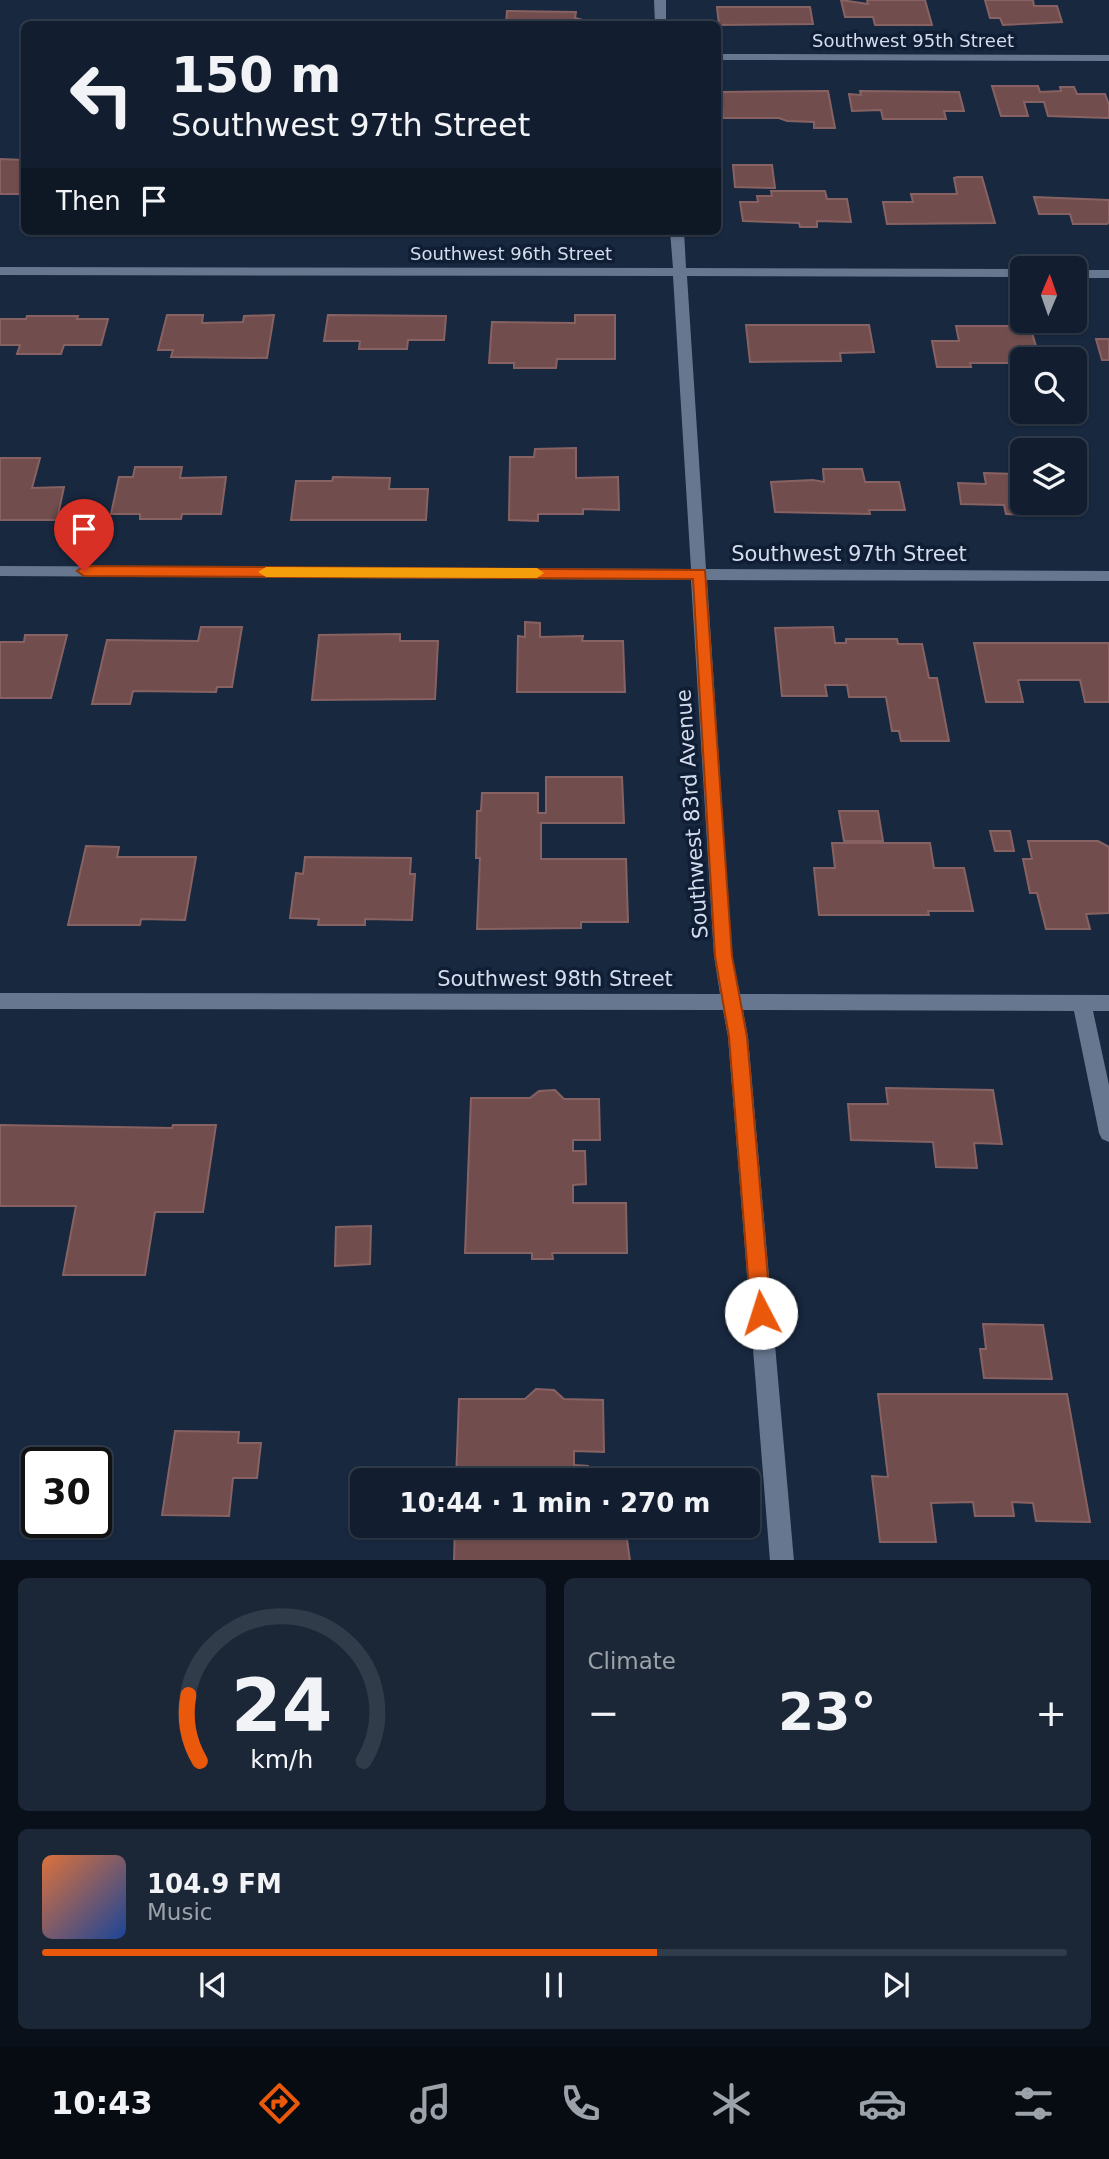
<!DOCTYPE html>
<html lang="en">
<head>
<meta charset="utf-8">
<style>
	:root { --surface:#121e2f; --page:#1b2737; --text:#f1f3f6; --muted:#9ca2aa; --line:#313c4b; --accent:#ea580c }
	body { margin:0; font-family:"DejaVu Sans",sans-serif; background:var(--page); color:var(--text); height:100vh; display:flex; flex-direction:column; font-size:26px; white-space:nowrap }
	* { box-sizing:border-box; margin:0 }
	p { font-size:23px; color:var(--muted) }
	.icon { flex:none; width:38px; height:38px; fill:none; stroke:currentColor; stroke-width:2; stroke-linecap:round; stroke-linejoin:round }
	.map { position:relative; height:1560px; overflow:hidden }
	.drawer { display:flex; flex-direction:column; gap:18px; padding:18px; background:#0a101a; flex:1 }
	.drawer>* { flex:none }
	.hud { position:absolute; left:21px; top:21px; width:700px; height:214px; border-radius:10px; box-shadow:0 2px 5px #0004,0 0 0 2px var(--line); background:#121e2f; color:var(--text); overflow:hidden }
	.needle { width:46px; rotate:2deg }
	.fabs { position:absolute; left:1010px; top:256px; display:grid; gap:14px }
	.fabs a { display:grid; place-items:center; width:77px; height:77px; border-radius:10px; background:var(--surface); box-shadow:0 2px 5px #0004,0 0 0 2px var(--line); font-size:35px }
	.speed { position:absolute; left:21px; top:1447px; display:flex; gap:14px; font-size:35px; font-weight:700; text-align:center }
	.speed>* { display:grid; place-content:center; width:91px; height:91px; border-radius:50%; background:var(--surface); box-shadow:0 2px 5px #0004,0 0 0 2px var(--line); line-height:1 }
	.speed .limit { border:4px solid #111; border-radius:10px; background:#fff; color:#111 }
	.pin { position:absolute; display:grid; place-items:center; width:60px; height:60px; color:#fff; margin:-72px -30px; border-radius:50% 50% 50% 0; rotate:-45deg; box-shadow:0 0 7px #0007 }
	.pin .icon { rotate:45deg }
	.me { position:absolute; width:77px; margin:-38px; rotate:355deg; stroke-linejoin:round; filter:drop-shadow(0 0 5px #0008) }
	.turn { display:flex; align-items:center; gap:24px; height:147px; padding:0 35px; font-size:32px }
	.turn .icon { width:91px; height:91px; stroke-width:2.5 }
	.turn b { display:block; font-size:49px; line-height:60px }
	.then { display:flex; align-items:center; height:66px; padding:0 35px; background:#0003; gap:14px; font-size:26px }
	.big { font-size:52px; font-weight:600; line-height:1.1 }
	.drawer .widget { flex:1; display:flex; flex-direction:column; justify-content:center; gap:10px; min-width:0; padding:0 24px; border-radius:10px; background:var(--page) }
	.drawer .dial { align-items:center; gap:0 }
	.dial svg { height:182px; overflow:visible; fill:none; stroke:var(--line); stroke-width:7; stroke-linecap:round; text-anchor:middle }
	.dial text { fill:var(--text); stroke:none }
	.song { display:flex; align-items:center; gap:21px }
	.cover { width:84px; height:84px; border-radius:10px; background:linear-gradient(135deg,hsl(20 70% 55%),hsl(220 70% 35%)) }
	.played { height:7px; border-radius:4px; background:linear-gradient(90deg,var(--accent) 60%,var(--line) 60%) }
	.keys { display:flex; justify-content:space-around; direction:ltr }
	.heat { display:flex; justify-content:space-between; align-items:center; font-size:38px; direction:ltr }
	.drawer .tiles { flex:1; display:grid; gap:18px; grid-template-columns:1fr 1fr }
	.widget:last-child { grid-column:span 2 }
	.trip { position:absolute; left:350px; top:1468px; width:410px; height:70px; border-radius:10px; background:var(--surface); box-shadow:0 2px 5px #0004,0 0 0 2px var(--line); font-weight:600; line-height:70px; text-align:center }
	.dock { display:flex; height:112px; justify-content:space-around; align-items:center; background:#070c13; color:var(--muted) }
	.dock .icon { width:49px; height:49px }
	.dock .current { color:var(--accent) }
	.dock b { font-size:32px; color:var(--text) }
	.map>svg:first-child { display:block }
	.building { fill:#714d4d; stroke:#886262; stroke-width:2 }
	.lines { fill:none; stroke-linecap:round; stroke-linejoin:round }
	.minor { fill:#677790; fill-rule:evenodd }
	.route { fill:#ea580c; stroke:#983908; stroke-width:2 }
	.slow { fill:#f59e0b }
	.labels { text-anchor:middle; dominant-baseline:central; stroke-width:7; stroke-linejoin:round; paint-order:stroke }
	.far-street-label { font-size:18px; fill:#d3dded; stroke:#0f1e34 }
	.street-label { font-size:21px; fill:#d3dded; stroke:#0f1e34 }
</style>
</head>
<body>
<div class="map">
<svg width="1109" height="1561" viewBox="0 0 1109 1561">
	<rect width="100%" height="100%" fill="#18283f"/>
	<path class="building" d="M841,0l27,4 -1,-4h58l7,25h-57l-2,-8h-28z
		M985,0h48l1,6h23l5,16 -59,3 -3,-7h-10z
		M717,7h93l3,17 -94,1z
		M507,11l69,1 -1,6 8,2v4h-77z
		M992,86h46l2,6 21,-1 -1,-4h14l3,7h28l4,11v13l-61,-2 -4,-14h-20l4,14h-27z
		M828,91l7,37h-21v-6l-27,-1 -8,-3h-56l-2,-26z
		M860,91l99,1 5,19h-20l2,8h-63l-2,-9 -29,1 -3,-17 12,1z
		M0,159l24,1v30l-4,4h-20z
		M733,165h39l3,23 -40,-1z
		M957,177h25l13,46 -108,1 -4,-22h30l-2,-8h46l-3,-16z
		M771,191h54l2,8h20l4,23 -34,-1v6h-17l-1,-4 -56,-2 -3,-19h18l-1,-6h15z
		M1034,197l75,3v22l-2,2h-34l-3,-10h-31z
		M167,315h36l-1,8 41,-1 1,-6 30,-1 -7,43 -96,-1 2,-7h-15z
		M328,315l118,1 -2,24h-36l-1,9h-48l1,-8h-36z
		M575,315h40v44h-58l-1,9h-42v-5h-25l3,-41 83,1z
		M27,316h51l-1,3h31l-7,26h-37l-3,9h-44l3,-9h-20v-26h26z
		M746,325h123l5,27 -34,1 1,8 -91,1z
		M956,326h74l8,27h-17l1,10h-52l1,4h-34l-5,-26h27z
		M1096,339h13v21h-7z
		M576,448v30l42,-1 1,33 -36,-1v5h-45v7l-29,-1 1,-63h24l1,-8z
		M0,458h40l-8,30 32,-1 -7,33h-57z
		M135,467h47l-2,11 46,-1 -5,37h-39l-1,5h-41v-5h-29l8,-37h14z
		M823,469h39l3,13h34l6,28h-36l1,4 -95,-2 -4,-30 42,-2 11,2z
		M984,473l38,1v28h52v-15l6,22h-14l1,7 -61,-2 -2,-9 -43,-1 -3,-21 28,1z
		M333,477l57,1 -1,11h39l-2,31h-135l5,-39h36z
		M525,622l15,1v14l43,-1 -1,5h41l2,51h-108l1,-56 7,1z
		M201,627h41l-10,60h-15l-1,5 -83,-1 -3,13h-38l15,-64 91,1z
		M833,627l2,16h11v-4h51l1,5h24l7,34h8l12,63h-48l-2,-10h-7l-6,-34h-37l-2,-12h-22l2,11h-45l-7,-68z
		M400,634v7h38l-3,58 -123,1 7,-65z
		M25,635h42l-16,63h-51v-56h24z
		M974,643h135v59h-24l-5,-22h-62l5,22h-37z
		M546,777h76l2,46h-83v36h85l2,63h-47v6l-104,1 3,-71h-4l1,-47h4l1,-18h56v20h8z
		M839,811h39l5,30h-39z
		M990,831h20l4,20h-19z
		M1028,841h70l11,6v66l-23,1 4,15h-44l-9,-36h-7l-7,-34h9z
		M832,843h98l4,25h30l9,43h-45l1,4h-110l-5,-47h21z
		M86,846l33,1 -2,10h79l-11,63 -44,-1 -1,6h-72z
		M305,857l106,1 -1,16h5l-3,46 -47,-1v6h-47l1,-6 -29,-1 6,-45 7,1z
		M886,1088l107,2 9,54 -28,-1 3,25 -41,-1 -3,-25 -82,-2 -3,-36h40z
		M555,1090l9,9h35l1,41h-27v11h12l1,33 -13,1v18h53l1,50h-75l1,6h-21v-6h-67l6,-155h59l9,-7z
		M0,1125l172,3 1,-3h43l-13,87h-48l-10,63h-82l13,-69h-76z
		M371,1226l-1,38 -35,2 1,-39z
		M983,1324l60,1 9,54 -68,-1 -4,-29h6z
		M536,1389l18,1 10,9 39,1 1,52 -30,-1v14l14,1v14h-132l3,-81h66z
		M878,1394h189l23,128 -54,-1 -3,-18 -21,-1 2,14h-39l-2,-14 -42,1 5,39h-56l-8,-66 16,1z
		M175,1431l64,1 -1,11h23l-4,35h-24l-4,38 -67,-1z
		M455,1526h119v6h52l4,29h-176z"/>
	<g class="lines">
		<path class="minor" d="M654,0h12v24h-11z
			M718,54l391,1v6l-391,-1z
			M670,231h14l2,37 336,1v8l-335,-1 19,293 403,2v10l-402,-1 25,376 8,38 369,1v16h-16l16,74v57l-7,-3 -3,-6 -25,-122 -331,-1 5,27 46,524h-24l-42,-524 -5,-27 -723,-1v-16l720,1 -6,-38 -23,-376 -691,-4v-10l691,3 -18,-293 -673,-1v-8l673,1z
			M1074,270h35v8h-35z"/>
	</g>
	<path class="route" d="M84,566l621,4 27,386 15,81 24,276 -3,6 -7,3 -7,-3 -3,-6 -22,-276 -14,-81 -22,-377 -609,-3 -7,-5z"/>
	<path class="slow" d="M266,567l271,1 7,5 -7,5 -271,-1 -8,-5z"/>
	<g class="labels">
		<g class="far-street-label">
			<text x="913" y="40">Southwest 95th Street</text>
			<text x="511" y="253">Southwest 96th Street</text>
		</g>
		<g class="street-label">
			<text x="849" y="554">Southwest 97th Street</text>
			<text transform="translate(692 814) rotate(-94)">Southwest 83rd Avenue</text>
			<text x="555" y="979">Southwest 98th Street</text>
		</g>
	</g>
</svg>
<div class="fabs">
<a><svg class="needle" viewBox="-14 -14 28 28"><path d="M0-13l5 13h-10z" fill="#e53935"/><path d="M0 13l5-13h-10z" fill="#9ca2aa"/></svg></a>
<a><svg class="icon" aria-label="search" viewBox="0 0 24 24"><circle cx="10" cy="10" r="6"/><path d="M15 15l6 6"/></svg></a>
<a><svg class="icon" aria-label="layers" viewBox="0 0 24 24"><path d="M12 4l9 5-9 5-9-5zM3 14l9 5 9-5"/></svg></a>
</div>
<div class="speed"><div class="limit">30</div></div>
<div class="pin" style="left:84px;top:571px;background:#d93025"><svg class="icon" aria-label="arrive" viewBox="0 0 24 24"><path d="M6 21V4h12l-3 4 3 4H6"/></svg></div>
<svg class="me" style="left:761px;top:1313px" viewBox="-20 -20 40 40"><circle r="19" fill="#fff"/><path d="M0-13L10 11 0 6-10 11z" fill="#ea580c"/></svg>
<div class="trip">10:44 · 1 min · 270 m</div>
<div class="hud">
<div class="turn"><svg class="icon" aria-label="left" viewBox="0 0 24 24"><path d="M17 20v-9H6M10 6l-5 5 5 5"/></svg><div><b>150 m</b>Southwest 97th Street</div></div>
<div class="then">Then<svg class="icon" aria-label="arrive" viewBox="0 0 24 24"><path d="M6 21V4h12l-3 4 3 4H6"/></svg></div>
</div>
</div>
<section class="drawer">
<div class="tiles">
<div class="widget dial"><svg viewBox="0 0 100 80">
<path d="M14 69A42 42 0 1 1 86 69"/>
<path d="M14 69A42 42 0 0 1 9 40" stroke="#ea580c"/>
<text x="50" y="56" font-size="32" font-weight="700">24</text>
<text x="50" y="72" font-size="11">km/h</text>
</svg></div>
<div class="widget"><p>Climate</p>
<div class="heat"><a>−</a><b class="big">23°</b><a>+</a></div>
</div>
<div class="widget">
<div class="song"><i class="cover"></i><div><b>104.9 FM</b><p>Music</p></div></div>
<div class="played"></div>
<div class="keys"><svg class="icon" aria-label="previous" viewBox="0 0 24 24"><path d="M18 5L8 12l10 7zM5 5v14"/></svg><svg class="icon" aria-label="pause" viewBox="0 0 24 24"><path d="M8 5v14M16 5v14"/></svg><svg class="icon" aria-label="next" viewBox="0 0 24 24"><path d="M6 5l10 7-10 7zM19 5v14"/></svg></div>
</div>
</div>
</section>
<nav class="dock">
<b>10:43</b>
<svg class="icon current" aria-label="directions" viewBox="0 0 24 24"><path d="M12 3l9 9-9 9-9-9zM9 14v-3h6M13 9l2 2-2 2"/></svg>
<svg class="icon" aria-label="music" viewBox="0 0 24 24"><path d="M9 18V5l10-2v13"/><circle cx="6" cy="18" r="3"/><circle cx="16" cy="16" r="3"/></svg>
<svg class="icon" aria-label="phone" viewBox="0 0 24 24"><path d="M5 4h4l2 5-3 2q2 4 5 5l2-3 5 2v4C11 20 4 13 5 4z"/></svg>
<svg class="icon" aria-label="climate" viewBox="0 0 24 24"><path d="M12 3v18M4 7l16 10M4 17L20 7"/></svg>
<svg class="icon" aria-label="car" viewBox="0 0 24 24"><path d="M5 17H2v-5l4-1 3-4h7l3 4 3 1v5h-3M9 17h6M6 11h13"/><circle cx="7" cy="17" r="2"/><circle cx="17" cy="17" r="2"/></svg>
<svg class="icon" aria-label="filters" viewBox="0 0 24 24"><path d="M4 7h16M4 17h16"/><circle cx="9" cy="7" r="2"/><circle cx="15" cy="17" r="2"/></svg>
</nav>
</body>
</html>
